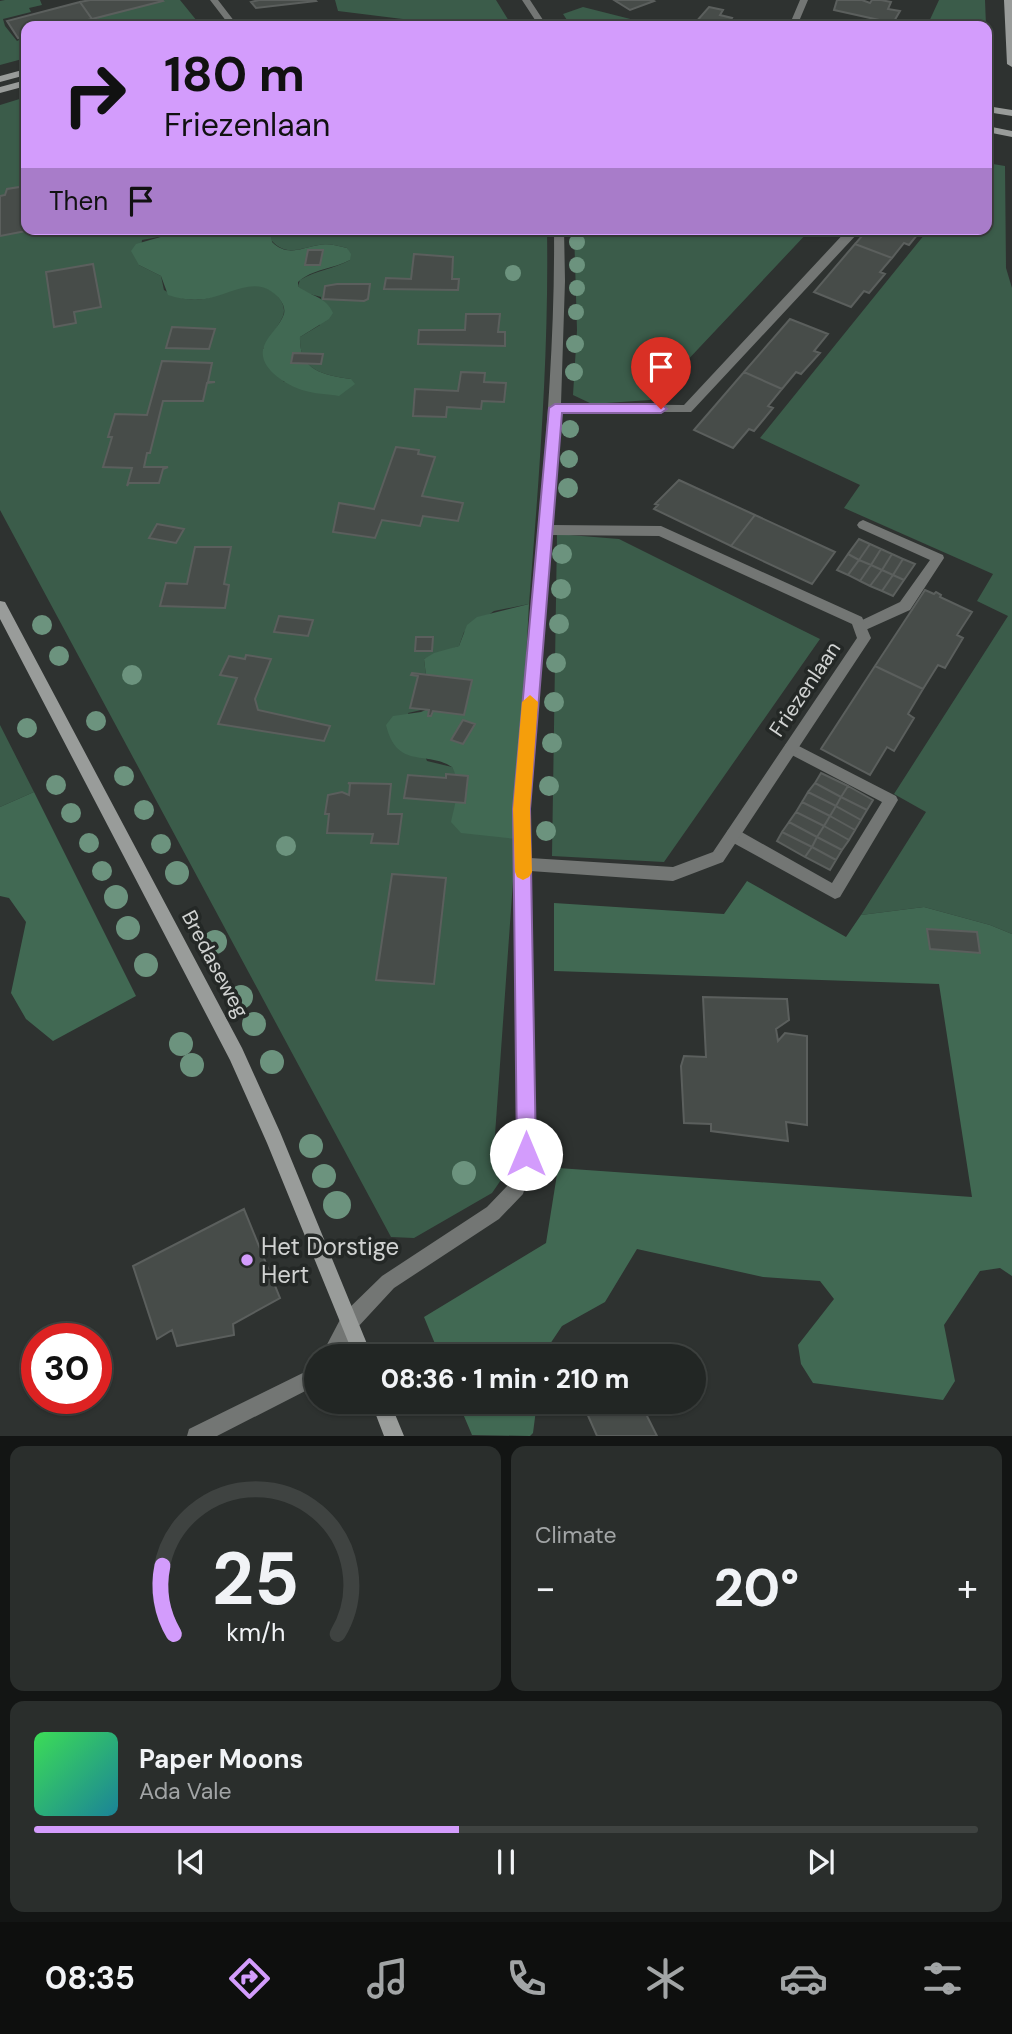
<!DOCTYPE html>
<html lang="en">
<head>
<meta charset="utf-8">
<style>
	:root { --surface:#222624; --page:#2a2e2c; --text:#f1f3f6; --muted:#a2a5a6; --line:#3f4341; --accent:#d39cfc }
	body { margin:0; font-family:"DM Sans",sans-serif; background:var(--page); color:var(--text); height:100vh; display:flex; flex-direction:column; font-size:26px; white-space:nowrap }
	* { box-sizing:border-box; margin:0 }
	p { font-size:23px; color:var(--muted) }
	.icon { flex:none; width:38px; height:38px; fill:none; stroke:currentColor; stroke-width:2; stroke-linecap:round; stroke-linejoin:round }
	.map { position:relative; height:1436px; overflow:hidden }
	.panel { display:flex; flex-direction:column; gap:10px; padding:10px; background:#131514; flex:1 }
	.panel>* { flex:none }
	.guide { position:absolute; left:21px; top:21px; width:971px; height:214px; border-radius:14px; box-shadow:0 2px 5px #0004,0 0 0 2px var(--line); background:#d39cfc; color:#111; overflow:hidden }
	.speed { position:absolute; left:21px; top:1323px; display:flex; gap:14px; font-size:35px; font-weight:700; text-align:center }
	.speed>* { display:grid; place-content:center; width:91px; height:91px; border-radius:50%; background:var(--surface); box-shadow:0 2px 5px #0004,0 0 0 2px var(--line); line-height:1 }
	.speed .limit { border:10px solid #d22; background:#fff; color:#111 }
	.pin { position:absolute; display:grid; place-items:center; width:60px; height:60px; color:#fff; margin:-72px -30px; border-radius:50% 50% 50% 0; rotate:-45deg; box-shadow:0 0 7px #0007 }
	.pin .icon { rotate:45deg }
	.me { position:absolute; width:77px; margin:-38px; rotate:0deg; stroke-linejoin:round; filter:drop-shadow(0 0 5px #0008) }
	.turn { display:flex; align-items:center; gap:24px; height:147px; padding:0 28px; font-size:32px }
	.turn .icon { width:91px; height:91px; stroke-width:2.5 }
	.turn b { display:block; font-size:49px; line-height:60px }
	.then { display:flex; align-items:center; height:66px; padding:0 28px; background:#0003; gap:14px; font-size:26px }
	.big { font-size:52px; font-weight:800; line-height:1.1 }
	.panel .card { flex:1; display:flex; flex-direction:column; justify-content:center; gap:10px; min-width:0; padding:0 24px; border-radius:14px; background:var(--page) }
	.panel .dial { align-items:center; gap:0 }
	.dial svg { height:182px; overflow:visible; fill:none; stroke:var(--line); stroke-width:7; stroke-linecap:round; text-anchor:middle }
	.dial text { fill:var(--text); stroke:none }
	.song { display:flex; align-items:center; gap:21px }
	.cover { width:84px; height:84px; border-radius:10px; background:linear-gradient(135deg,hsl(130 70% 55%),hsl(190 70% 35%)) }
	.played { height:7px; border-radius:4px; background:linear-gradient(90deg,var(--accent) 45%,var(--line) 45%) }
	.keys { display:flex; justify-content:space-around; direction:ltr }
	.heat { display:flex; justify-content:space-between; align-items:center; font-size:38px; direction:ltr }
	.panel .tiles { flex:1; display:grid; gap:10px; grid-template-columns:1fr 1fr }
	.card:last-child { grid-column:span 2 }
	.trip { position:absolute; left:304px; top:1344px; width:402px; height:70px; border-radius:35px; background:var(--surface); box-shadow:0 2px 5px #0004,0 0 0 2px var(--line); font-weight:800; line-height:70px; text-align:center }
	.dock { display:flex; height:112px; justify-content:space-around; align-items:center; background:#0e0f0e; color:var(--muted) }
	.dock .icon { width:49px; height:49px }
	.dock .active { color:var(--accent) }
	.dock b { font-size:32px; color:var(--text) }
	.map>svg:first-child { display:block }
	.green { fill:#3b5c4a }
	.forest { fill:#416953 }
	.building { fill:#474c49; stroke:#5b5f5d; stroke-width:2 }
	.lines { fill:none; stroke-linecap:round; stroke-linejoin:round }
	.lane { fill:#737674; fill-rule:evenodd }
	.street { fill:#737674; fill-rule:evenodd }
	.secondary { fill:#999c9a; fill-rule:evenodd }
	.tree { fill:#6c937e }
	.route { fill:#d39cfc; stroke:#8965a4; stroke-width:2 }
	.slow { fill:#f59e0b }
	.poi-dot { fill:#d39cfc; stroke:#242826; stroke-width:2.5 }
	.labels { text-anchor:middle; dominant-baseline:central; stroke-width:7; stroke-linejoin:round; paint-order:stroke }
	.street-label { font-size:21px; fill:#d1d3d2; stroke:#242826 }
	.near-poi-label { font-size:24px; fill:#d1d3d2; stroke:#242826; text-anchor:start }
</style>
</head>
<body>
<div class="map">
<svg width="1012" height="1436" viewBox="0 0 1012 1436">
	<rect width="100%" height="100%" fill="#2e3230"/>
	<path class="green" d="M5,0h35l2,5 -13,3 2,4 -28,7 2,7 12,15 2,-1 -1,-2 8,-2v22l-26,7v-64z
		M162,0h18l17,21 -6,5h-44l10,-2 -4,-5 -16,5 1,2h-36l-5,-8z
		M335,0h161l16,26h-53l-121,-15z
		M939,0h46l1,26h-59z
		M583,7l75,19h-87l-8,-12z
		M26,97v132h143l-5,7 -22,4 -3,25 22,11 3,14c38,23 53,-1 89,-5 14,-1 36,15 30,31 -5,11 -14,22 -20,33l21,33 67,-3c-29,-4 -52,-9 -51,-42l20,-12 1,-28 -15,-4 -8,-7 2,-6c16,-10 34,-11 50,-20l-3,-12c-9,-2 -19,-5 -28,-3 -19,3 -32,12 -47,-4l-1,-12h276c2,126 -8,250 -18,375l-35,7 -30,21 -5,14 -35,13 6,49 -22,5 19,48 25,6 6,10 58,62 -22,310h17l-8,28 -11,16 -78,45 -23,-1 -391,-727v-405z
		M987,163l18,3 1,102 6,20v646l-22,-9 -66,-18 -63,8 65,-103 -32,-18 114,-178 -31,-15 16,-27 -149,-66 16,-23 -100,-47 169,-209h58z
		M574,229h234l2,1 -160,170 -58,4 -19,-9 4,-65z
		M557,534l62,5 201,100 -156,223 -112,-6z
		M0,725l34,67 -34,15z"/>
	<path class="forest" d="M169,229h102l1,13c15,15 29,6 47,3 9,-2 19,1 28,3l4,6 -1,6c-17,9 -38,9 -52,22v4c13,11 28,10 35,27l-4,6 -29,18c-1,33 22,38 51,42l4,5 -16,12c-11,-2 -25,-2 -37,-6 -16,-5 -46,-23 -38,-44 4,-11 16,-20 20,-32 2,-9 -5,-17 -12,-22 -20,-15 -45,4 -67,7 -12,2 -25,0 -37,-4l-7,-19 -22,-11 -8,-14 5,-7 28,-8z
		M529,604l-13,235 -55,-6 -10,-11c4,-19 11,-37 1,-55 -26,-17 -55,3 -66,-42l7,-9 28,-4 9,-4 -6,-49 10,-6 25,-7 8,-21 10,-8z
		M34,792l102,204 -83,45 -27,-22 -15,-26 15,-71 -17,-24 -9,-2v-89z
		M747,881l99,56 15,-22 63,-8 66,18 22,9v342l-12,-8 -20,3 -36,54 11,56 -12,19 -130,-17 -12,-19 -3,-19 36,-46 -14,-18 -57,-4 -126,-28 -32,53 -43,24 -20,30h-102l-16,-39 122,-74 12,-75 414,29 -33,-213 -385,-13v-68l170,11z
		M458,1402h79l-4,31 -3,3 -58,-1z"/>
	<path class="building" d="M90,0h72l1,1 -71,18 -12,-17z
		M259,0h56l1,1 -60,7 -5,-6z
		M614,0h38l2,1 -24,9z
		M837,0h25l8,3 2,-3h9l10,2 -3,7 12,2 -7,12 -59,-13z
		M80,2l12,17 -29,7h-37v10l-8,2 -11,-17z
		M709,7l14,3 -3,5 12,3 -4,6 9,2h-24l-17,-4z
		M26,186v43l5,1 -31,6v-40l5,-1 2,-6z
		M868,229h54l-13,16 -5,-2 -12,15 -37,-14z
		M855,244l37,14 -12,14 5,2 -16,19 -5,-2 -13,16 -37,-15z
		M308,250h15l-3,15h-15z
		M414,254l39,3 -1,22h7l-1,11 -74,-1 2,-11 25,1z
		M93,264l8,43 -27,5 2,11 -22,4 -8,-55z
		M337,284h33l-2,15 -4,2 -41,-2 2,-13z
		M466,314h34l-2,18h7v14l-87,-2 1,-14h46z
		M790,319l38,15 -14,17 6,2 -19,21 -5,-2 -14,17 -38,-17z
		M172,327l43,2 -6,20 -43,-1z
		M293,353l30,1 -2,10 -30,-1z
		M162,361l50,2 -4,19h7l-8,1 -4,18h-40l-13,52h-3l-3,14h24l-5,2 -4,14h-30l-2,3 5,-18 -29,-1 9,-30h-4l7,-23 32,1z
		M461,372l24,1 -1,9 22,1 -2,19 -22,-1 -1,8 -34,-2 -1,10 -33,-1 2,-27 43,2z
		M744,372l38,17 -14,17 5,2 -19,23 -5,-2 -16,19 -39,-18z
		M396,447l23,3 -1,4 17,3 -13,39 41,7 -5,18 -35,-5 -3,10 -38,-6 -7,18 -42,-6 6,-29 35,6z
		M679,480l76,35 -24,31 -77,-37 4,-4 -3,-1z
		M755,515l80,37 -23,32 -81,-38z
		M157,524l27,5 -8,14 -27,-5z
		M859,539l11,5 -11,16 -11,-6z
		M870,544l11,5 -10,16 -12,-5z
		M195,547h36l-7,37 5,1 -4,23 -65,-2 6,-23 21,1z
		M881,549l11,5 -10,16 -11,-5z
		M848,554l11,6 -11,15 -11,-5z
		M892,554l11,5 -10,16 -11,-5z
		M903,559l12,5 -11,16 -11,-5z
		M859,560l12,5 -11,16 -12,-6z
		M871,565l11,5 -12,16 -10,-5z
		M882,570l11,5 -11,16 -12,-5z
		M893,575l11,5 -11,16 -11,-5z
		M925,590l9,4 2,-2 5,3 -1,2 32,15 -15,23 6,3 -18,30 -7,-3 -15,24 -48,-23z
		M279,616l34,4 -5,16 -34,-4z
		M416,637h17l-1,14h-17z
		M246,655l25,4 -16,40 3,11 72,16 -6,15 -106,-17 19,-46 -17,-3 9,-19 16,3z
		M875,666l48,23 -15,25 6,4 -20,33 -7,-4 -17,28 -49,-26z
		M412,673l60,7 -8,35 -31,-4 -2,5h-3l1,-6 -19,-2 8,-32 -7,-1z
		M463,720l12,4 -12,20 -12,-4z
		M821,773l27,13 -7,11 -26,-14z
		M446,774l22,2 -3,27 -61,-5 4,-23 38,3z
		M348,783l43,1 -3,30h14l-4,30 -27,-1 2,-9 -46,-1 2,-19h-4l3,-19 14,-3 7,3 1,-11z
		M815,783l26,14 -5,9 -28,-14z
		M848,786l25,14 -6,10 -26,-13z
		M808,792l28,14 -6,10 -28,-14z
		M841,797l26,13 -6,10 -25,-14z
		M802,802l28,14 -6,10 -28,-14z
		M836,806l25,14 -6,10 -25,-14z
		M796,812l28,14 -7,11 -28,-15z
		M830,816l25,14 -6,10 -25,-14z
		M789,822l28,15 -5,10 -30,-15z
		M824,826l25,14 -7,10 -25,-13z
		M782,832l30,15 -7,10 -28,-16z
		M817,837l25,13 -6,10 -24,-13z
		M812,847l24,13 -6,10 -25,-13z
		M392,874l54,4 -12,106 -58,-4z
		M927,929l50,3 3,21 -50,-4z
		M703,997l84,2 2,21 -13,9 2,12 7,-8 22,3v89l-21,-3 2,19 -77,-10v-7l-27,-1 -3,-57 3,-10 22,1z
		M244,1209l36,89 -47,26 1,11 -57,11 -5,-16 -15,9 -24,-73z
		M582,1402h58l17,34h-60z"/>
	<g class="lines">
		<path class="lane" d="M863,520l80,35 1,3 -34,52 -49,22 -5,-1 -2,-4 2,-4 44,-21 30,-42 -71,-32 -2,-3 2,-3z
			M791,742l105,54 2,4 -58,97 -5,2 -107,-59 -2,-5 2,-5 5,-1 5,1 94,53 50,-81 -96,-50 -2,-4 2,-4z"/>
		<path class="street" d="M210,0h8l20,26h-8z
			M522,0h8l17,26h-8z
			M800,0h8l-11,26h-8z
			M554,229h10l1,52 -4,123 123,1 164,-176h10v4l-167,179h-130l-9,113 109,1 201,91 9,21 -148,224 -50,19 -143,-10 5,283 -12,40 -24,25 -105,69 -37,40 -17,28h-19l22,-42 39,-38 105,-69 23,-24 7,-29 -2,-345 23,-276 -1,-3 2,-3c8,-99 16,-198 15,-298zM551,535l108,1 193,88 5,14 -144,214 -40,15 -143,-9 -1,-49z
			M317,1366v19l-100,51h-30l2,-7z"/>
		<path class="secondary" d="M1004,0h8v67l-5,-3z
			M324,19l42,4 4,3h-110l4,-3z
			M26,69v6l-26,7v-6z
			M26,80v6l-26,7v-6z
			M987,106l25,4v6l-25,-4z
			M987,126l25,5v6l-25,-5z
			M0,601l5,1 237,446 38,84 92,224h-18l-87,-213 -37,-83 -230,-441z
			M371,1402h19l14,34h-20z"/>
	</g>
	<g class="tree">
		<circle cx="577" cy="242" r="8"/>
		<circle cx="577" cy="265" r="8"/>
		<circle cx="513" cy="273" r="8"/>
		<circle cx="577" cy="288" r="8"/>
		<circle cx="576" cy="312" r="8"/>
		<circle cx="575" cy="344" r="9"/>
		<circle cx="574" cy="372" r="9"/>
		<circle cx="570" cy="429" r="9"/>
		<circle cx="569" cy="459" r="9"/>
		<circle cx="568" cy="488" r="10"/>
		<circle cx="562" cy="554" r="10"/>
		<circle cx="561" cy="589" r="10"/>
		<circle cx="559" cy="624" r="10"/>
		<circle cx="42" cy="625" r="10"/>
		<circle cx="59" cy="656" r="10"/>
		<circle cx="556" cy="663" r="10"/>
		<circle cx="132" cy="675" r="10"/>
		<circle cx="554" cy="702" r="10"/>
		<circle cx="96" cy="721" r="10"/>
		<circle cx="27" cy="728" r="10"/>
		<circle cx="552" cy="743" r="10"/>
		<circle cx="124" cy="776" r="10"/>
		<circle cx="56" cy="785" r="10"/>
		<circle cx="549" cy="786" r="10"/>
		<circle cx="144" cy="810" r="10"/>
		<circle cx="71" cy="813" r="10"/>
		<circle cx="546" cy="831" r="10"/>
		<circle cx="89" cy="843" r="10"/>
		<circle cx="161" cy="844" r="10"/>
		<circle cx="286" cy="846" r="10"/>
		<circle cx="102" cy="871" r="10"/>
		<circle cx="177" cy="873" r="12"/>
		<circle cx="116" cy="897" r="12"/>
		<circle cx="128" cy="928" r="12"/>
		<circle cx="215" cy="942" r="12"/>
		<circle cx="146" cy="965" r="12"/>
		<circle cx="241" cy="997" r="12"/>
		<circle cx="254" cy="1024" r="12"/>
		<circle cx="181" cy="1044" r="12"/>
		<circle cx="272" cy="1062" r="12"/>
		<circle cx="192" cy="1065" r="12"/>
		<circle cx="311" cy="1146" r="12"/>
		<circle cx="464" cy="1173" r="12"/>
		<circle cx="324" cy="1176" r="12"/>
		<circle cx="337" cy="1205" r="14"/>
	</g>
	<path class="route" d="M555,404h106l6,5 -6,4h-99l-32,396 6,345 -3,7 -7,3 -7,-3 -2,-7 -4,-345 36,-401z"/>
	<path class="slow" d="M530,695l8,7 -8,107 2,63 -3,5 -6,3 -6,-3 -2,-5 -2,-63 9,-107z"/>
	<circle class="poi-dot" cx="247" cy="1260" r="7"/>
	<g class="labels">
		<g class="street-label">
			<text transform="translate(805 689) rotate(-56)">Friezenlaan</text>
			<text transform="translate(215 964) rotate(62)">Bredaseweg</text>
		</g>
		<g class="near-poi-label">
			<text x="261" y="1246">Het Dorstige<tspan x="261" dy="28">Hert</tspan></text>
		</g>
	</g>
</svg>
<div class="speed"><div class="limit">30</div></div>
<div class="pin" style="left:661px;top:409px;background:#d93025"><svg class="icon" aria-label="arrive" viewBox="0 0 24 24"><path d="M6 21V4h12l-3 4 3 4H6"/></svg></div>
<svg class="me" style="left:526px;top:1154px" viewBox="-20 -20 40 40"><circle r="19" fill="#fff"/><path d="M0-13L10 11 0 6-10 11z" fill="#d39cfc"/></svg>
<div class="trip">08:36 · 1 min · 210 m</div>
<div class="guide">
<div class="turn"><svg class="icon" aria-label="right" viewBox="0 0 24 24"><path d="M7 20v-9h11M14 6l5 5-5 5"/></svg><div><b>180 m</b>Friezenlaan</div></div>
<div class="then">Then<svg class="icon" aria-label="arrive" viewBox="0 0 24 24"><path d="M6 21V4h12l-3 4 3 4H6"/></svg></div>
</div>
</div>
<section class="panel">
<div class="tiles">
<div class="card dial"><svg viewBox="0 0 100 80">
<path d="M14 69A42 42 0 1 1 86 69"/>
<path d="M14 69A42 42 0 0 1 9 39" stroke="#d39cfc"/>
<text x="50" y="56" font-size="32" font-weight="700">25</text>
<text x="50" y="72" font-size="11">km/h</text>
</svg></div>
<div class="card"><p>Climate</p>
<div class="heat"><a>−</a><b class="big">20°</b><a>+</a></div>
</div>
<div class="card">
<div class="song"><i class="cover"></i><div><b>Paper Moons</b><p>Ada Vale</p></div></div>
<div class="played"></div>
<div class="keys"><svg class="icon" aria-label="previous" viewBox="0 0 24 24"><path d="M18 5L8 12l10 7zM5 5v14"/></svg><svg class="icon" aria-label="pause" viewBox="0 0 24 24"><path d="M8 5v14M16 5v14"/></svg><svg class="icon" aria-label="next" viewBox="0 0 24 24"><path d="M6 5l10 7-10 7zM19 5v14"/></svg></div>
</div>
</div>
</section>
<nav class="dock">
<b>08:35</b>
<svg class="icon active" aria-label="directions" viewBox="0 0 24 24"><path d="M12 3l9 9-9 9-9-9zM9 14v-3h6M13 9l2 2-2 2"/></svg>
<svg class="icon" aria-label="music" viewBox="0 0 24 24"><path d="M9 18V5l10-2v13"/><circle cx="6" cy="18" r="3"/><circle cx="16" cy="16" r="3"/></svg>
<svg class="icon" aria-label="phone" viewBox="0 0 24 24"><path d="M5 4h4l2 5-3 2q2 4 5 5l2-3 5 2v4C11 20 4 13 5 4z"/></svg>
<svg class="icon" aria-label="climate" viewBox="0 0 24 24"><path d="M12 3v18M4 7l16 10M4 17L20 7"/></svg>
<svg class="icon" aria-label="car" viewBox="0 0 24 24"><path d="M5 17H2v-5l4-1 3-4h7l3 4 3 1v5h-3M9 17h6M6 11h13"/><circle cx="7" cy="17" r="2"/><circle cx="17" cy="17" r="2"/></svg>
<svg class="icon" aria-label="filters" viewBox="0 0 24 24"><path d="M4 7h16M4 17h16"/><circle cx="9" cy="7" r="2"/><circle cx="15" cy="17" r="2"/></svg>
</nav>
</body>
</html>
